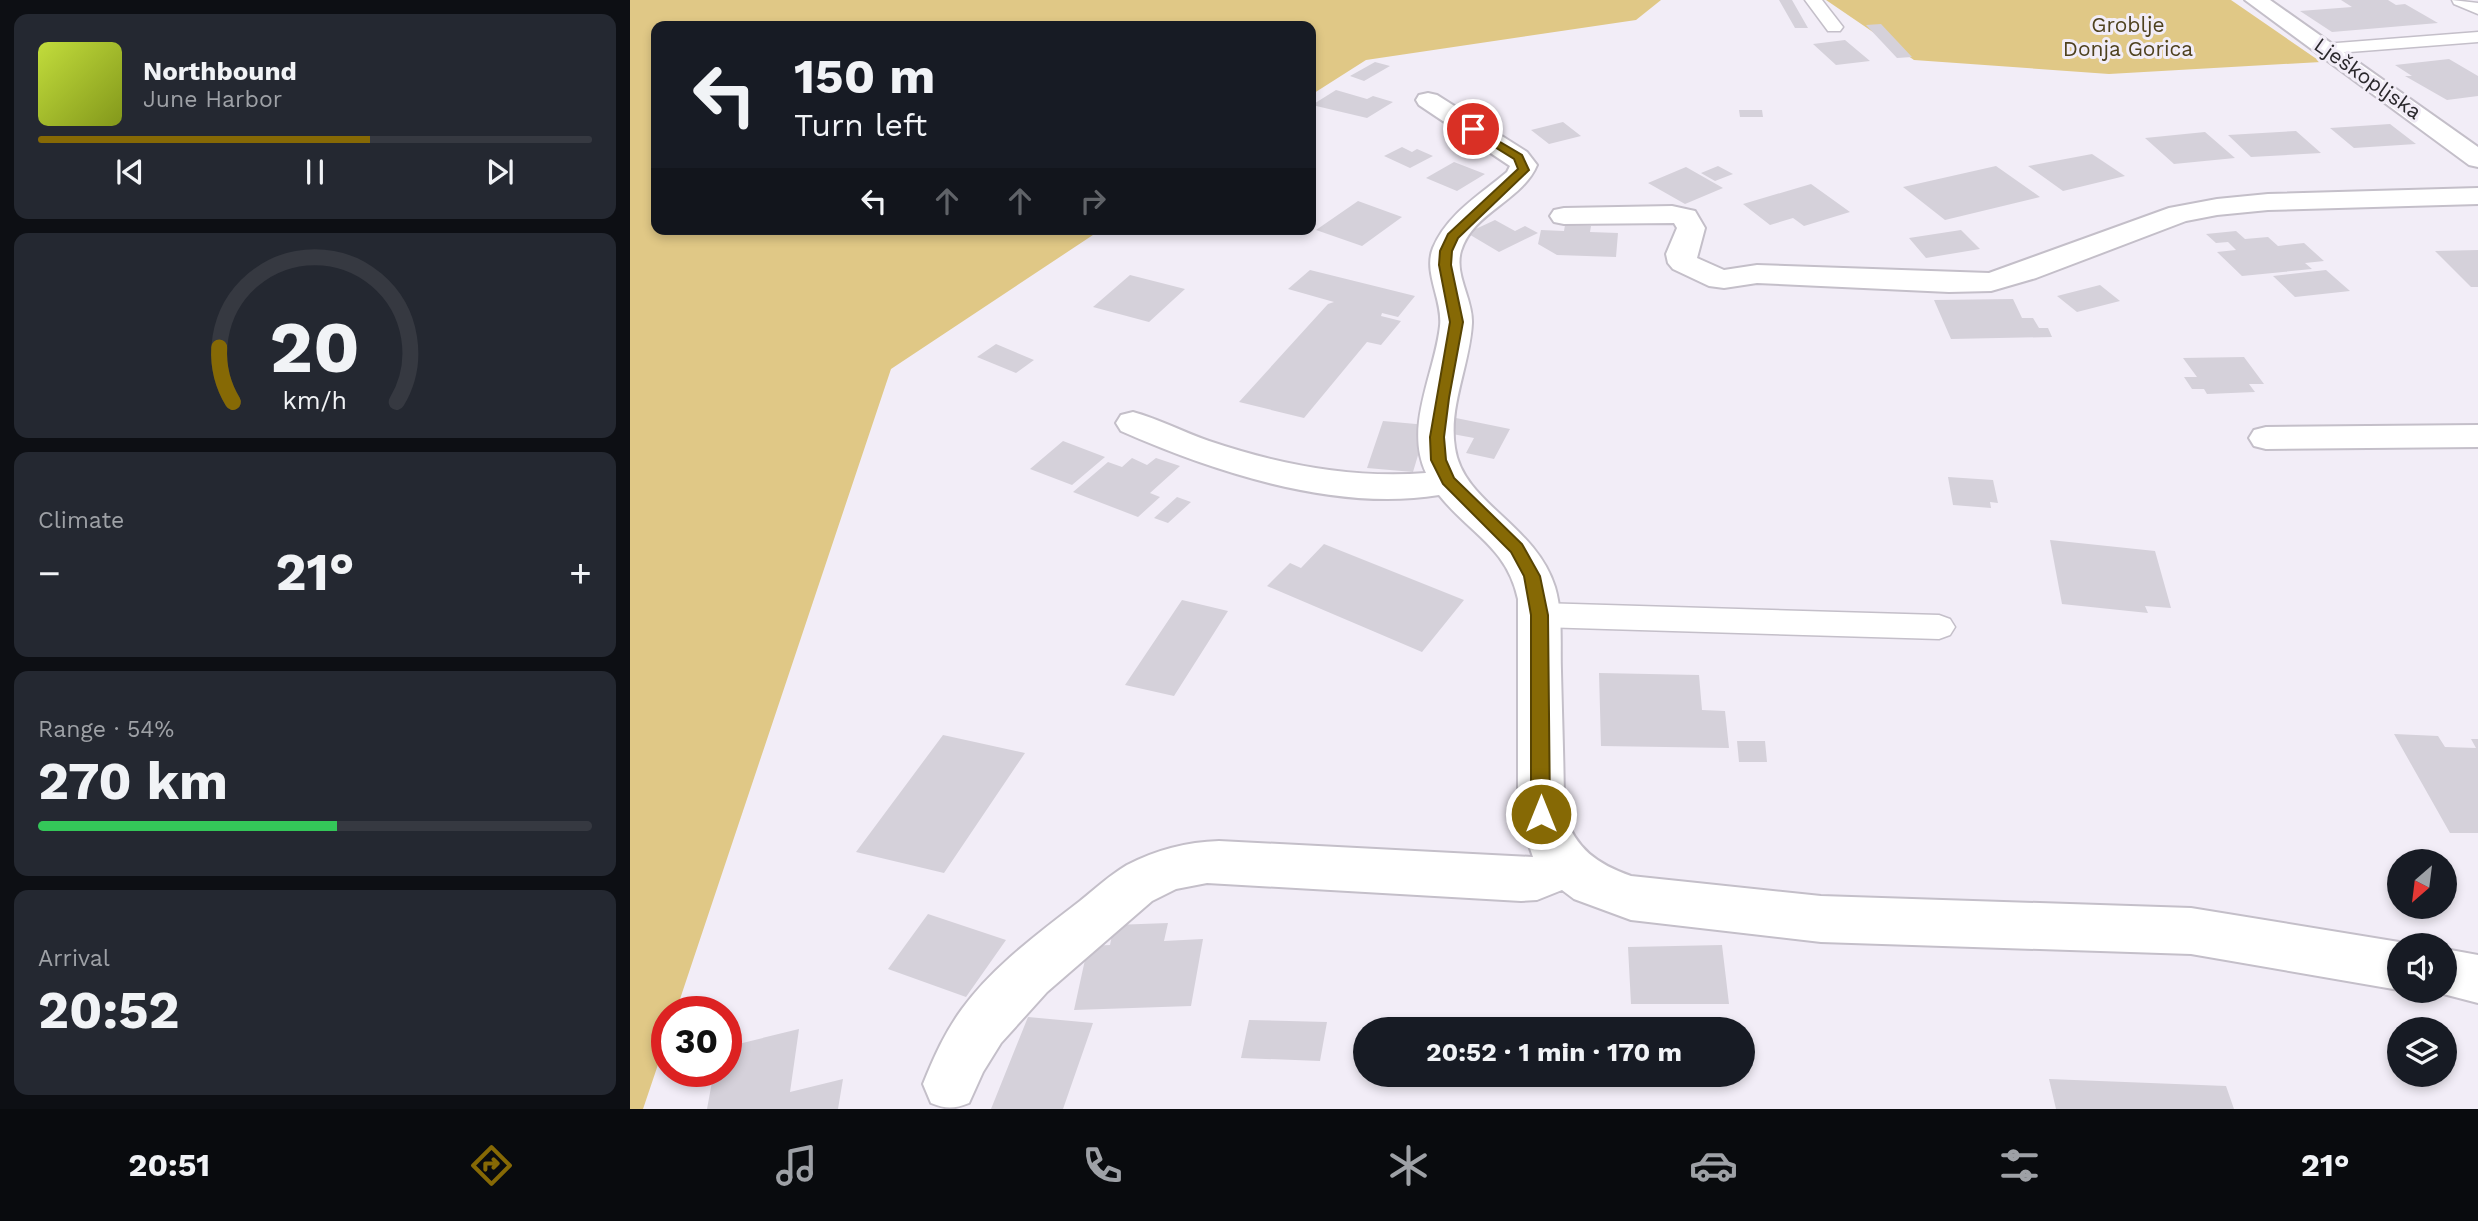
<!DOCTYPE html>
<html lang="en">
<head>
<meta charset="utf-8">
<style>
	:root { --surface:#171b24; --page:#242831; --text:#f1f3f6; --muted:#9ea1a6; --line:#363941; --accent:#866905 }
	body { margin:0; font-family:"Work Sans",sans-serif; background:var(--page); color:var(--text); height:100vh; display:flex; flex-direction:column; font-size:26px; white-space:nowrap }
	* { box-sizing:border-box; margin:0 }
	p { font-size:23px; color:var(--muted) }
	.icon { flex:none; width:38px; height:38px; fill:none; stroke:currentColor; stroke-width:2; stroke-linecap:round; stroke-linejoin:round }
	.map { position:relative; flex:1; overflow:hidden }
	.panel { display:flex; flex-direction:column; gap:14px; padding:14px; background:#0d0f14; width:630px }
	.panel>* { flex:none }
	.guide { position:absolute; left:21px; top:21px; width:665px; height:214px; border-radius:14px; box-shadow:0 4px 10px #0003; background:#171b24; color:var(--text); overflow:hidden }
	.needle { width:46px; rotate:208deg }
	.fabs { position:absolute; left:1757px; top:849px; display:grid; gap:14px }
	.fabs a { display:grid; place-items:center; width:70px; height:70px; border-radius:50%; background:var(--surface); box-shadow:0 4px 10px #0003; font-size:35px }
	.speed { position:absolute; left:21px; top:996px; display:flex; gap:14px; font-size:35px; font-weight:700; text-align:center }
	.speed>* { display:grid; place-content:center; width:91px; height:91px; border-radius:50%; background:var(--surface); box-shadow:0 4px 10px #0003; line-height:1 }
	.speed .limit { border:10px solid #d22; background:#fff; color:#111 }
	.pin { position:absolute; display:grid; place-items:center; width:60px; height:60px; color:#fff; margin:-30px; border:4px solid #fff; border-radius:50%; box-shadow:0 2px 7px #0007 }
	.me { position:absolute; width:77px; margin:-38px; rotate:0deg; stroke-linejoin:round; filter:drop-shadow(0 0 5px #0008) }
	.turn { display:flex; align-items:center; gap:24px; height:147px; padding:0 28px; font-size:32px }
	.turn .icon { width:91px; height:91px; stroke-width:2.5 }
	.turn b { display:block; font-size:49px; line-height:60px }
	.lanes { display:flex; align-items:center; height:66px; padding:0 28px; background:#0003; justify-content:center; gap:35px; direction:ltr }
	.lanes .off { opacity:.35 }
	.big { font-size:52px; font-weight:700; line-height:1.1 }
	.panel .widget { flex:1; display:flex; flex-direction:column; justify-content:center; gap:10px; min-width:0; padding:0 24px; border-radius:14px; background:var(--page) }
	.panel .dial { align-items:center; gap:0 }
	.dial svg { height:182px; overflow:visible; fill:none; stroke:var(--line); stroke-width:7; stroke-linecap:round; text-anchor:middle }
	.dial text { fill:var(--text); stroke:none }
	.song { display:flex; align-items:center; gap:21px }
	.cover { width:84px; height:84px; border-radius:10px; background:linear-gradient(135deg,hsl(70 70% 55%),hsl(70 70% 35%)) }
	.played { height:7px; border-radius:4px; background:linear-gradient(90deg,var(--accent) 60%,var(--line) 60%) }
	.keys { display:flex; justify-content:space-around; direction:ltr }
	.heat { display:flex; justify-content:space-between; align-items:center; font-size:38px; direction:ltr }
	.charge { height:10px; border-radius:5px; background:linear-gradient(90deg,#34c759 54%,var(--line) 0) }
	.trip { position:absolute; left:723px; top:1017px; width:402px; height:70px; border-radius:35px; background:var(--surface); box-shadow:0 4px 10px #0003; font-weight:700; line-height:70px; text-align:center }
	.tabs { display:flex; height:112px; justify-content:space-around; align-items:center; background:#090b0e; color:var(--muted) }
	.tabs .icon { width:49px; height:49px }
	.tabs .current { color:var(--accent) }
	.tabs b { font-size:32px; color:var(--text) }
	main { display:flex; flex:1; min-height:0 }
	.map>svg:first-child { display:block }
	.green { fill:#e0c886 }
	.building { fill:#d5d1da }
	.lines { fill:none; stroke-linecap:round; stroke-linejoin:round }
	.lane-casing { stroke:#c4bfc9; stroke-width:3 }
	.street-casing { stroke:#c4bfc9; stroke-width:4 }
	.lane { fill:#fff; fill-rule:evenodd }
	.street { fill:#fff; fill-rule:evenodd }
	.route { fill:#866905; stroke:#574403; stroke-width:2 }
	.labels { text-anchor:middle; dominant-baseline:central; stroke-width:6; stroke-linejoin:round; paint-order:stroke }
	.far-park-label { font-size:21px; fill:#4e411e; stroke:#f2edf7 }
	.far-street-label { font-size:21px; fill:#2a282c; stroke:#f2edf7 }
</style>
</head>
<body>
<main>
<section class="panel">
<div class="widget">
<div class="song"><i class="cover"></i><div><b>Northbound</b><p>June Harbor</p></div></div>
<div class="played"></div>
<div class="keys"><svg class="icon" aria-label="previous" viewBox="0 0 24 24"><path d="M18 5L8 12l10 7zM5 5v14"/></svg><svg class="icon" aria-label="pause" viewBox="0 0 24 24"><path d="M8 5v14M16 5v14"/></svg><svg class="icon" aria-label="next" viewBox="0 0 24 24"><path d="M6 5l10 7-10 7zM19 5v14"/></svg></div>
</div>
<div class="widget dial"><svg viewBox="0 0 100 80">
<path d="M14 69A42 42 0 1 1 86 69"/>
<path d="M14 69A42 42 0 0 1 8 45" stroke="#866905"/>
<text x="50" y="56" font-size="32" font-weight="700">20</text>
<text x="50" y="72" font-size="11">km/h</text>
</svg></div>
<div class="widget"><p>Climate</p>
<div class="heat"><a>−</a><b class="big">21°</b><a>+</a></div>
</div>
<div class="widget"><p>Range · 54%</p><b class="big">270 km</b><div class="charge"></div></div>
<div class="widget"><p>Arrival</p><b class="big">20:52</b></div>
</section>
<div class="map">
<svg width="1848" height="1109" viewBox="0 0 1848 1109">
	<rect width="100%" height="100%" fill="#f2edf7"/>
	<path class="green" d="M0,0h1031l-25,20 -270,40 -55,35v-69h-655v203h446l-211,140 -215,642 -9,1v26l-24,71h-13z
		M1196,0h405l90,62 -212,12 -195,-14z"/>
	<path class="building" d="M1149,0h13l16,28h-13z
		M1711,0h47l8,5 9,-1 33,19 -106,9 -32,-21 52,-4z
		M1251,24l31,33 -15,1 -31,-33z
		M1215,40l25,21 -34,4 -23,-21z
		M1819,59l29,17v20l-31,4 -42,-24h7l-17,-11z
		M745,62l15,4 -26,15 -14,-5z
		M706,90l31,9 6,-3 20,6 -26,16 -55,-13z
		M1109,110h23l1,7h-23z
		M933,122l18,14 -32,8 -18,-14z
		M1760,124l26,20 -62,4 -24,-20z
		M1666,131l25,22 -70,4 -23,-22z
		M1575,132l30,26 -61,6 -29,-26z
		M772,147l10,5 5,-3 16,7 -23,12 -26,-12z
		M1462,154l33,22 -62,15 -35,-25z
		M824,162l31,12 -28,17 -31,-13z
		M1088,166l15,8 -18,7 -14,-8z
		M1366,166l44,31 -95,23 -42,-33z
		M1056,167l37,21 -38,16 -37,-21z
		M1181,184l39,28 -46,14 -11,-8 -23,7 -27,-21z
		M728,201l44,16 -40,29 -46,-16z
		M865,220l20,11 10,-5 13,7 -39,19 -32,-19z
		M935,225l26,1 -1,6 28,1 -2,24 -59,-2 -19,-11 3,-14 23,1z
		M1331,230l19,19 -54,9 -17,-20z
		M1606,231l9,8 23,-2 10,9 26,-3 20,18 -19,2 7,6 -70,7 -25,-24 19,-2 -8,-8 -12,1 -10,-9z
		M1848,250v37h-7l-36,-36z
		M680,270l105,26 -17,21 -16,-4 -1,3 20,5 -20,24 -14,-3 -63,76 -65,-16 89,-98 6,-2 -46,-13z
		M1696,270l24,21 -55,6 -22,-21z
		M500,275l55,14 -36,33 -56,-15z
		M1470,285l20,16 -43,11 -20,-16z
		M1383,299l9,19h11l6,10h9l4,9 -101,2 -17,-39z
		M366,344l38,16 -18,13 -39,-16z
		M1614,357l20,27h-15l6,8 -48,2 -3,-5h-12l-8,-12h13l-14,-19z
		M826,418l54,11 -16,30 -28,-6 8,-15 -27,-5z
		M753,421l44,4 -14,47 -46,-4z
		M433,441l42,16 -33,28 -42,-16z
		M502,458l15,7 9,-7 24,8 -30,27 10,4 -22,20 -65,-25 35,-30 14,5z
		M1318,477l45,3 5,23 -8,-1 1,6 -38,-3z
		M547,497l14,5 -23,21 -14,-5z
		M1420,540l105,11 16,57 -26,-2 3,7 -86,-9z
		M694,544l140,56 -42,52 -155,-66 23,-23 11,5z
		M552,600l46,11 -54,85 -49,-11z
		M969,673l100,2 3,35 23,1 4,37 -128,-2z
		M1764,734l44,2 7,11 31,1 -5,-9h7v94h-28z
		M313,735l82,18 -81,120 -88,-21z
		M1107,741h28l2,21h-28z
		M298,914l78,26 -40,57 -78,-28z
		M538,923l-4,18 39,-2 -12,67 -117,4 14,-64 22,-1 4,-20z
		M1092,945l7,59h-98l-3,-57z
		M398,1017l65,6 -30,86h-72z
		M619,1020l78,2 -7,39 -79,-3z
		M169,1029l-9,63 53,-13 -5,30h-131l7,-38h12v-24z
		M1419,1079l177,7 8,23h-178z"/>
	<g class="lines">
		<defs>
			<path id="lane" d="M1175,0h17l21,27 -3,4h-12z
				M1822,0l26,3v11l-24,-10z
				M1848,32v10l-154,12 -9,-5 9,-5z
				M910,603l399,12 11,4 5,8 -5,8 -11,4 -399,-12 -11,-4 -5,-8 5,-8z"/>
			<path id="street" d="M1615,0h25l208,147v20l-9,-2z
				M798,93l9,2 90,57 10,13c-15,36 -64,47 -76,86 -7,24 12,48 11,72 -2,42 -24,83 -17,125 8,55 80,76 100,139 8,27 5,56 6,84 1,48 3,95 3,143 12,35 33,50 67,62l190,20 370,12 208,34 8,3h-8v45l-208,-36 -370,-12 -190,-22 -57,-21 -12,-9 -25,10 -16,1 -314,-18 -31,6 -24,12 -105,91 -46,51 -18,29 -14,31c-15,6 -23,6 -38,0l-8,-19c11,-27 22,-52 39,-75 31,-43 77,-76 118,-108 15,-12 30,-26 47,-36 29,-15 60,-23 92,-24l314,16 -15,-43v-215c-11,-52 -49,-66 -79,-104 -103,17 -225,-23 -318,-64l-5,-8 5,-8 12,-3c26,7 50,20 76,29 68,23 144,38 217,32 -22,-47 9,-100 14,-147 3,-26 -17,-53 -7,-78 14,-34 48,-54 74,-76l3,-6 -91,-61 -3,-5 3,-5z
				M1848,188v16l-210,6 -51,5 -31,6 -150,57 -45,13 -42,1 -192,-9 -33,5 -15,-2 -36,-17 -5,-6 -2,-9 11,-26 -3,-5 -110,1 -10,-2 -4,-6 4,-6 10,-2 108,-2 23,5 10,17 -8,30 27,12 33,-5 232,8 180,-65 48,-9 51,-5z
				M1848,425v22l-212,2 -12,-3 -5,-8 5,-8 12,-3z
				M1815,949l33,6v48l-50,-13h17z"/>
		</defs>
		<use href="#lane" class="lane-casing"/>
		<use href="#street" class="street-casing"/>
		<use href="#lane" class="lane"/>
		<use href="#street" class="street"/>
	</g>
	<path class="route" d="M843,126l49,29 7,15 -71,68 -6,13 -1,14 12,57 -14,76 -5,39 2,23 8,18 68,66 18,32 8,39 2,199 -3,6h-13l-3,-6v-199l-7,-39 -13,-24 -68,-68 -12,-24 -1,-23 20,-115 -11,-57 1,-14 8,-17 70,-65 -4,-10 -45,-28 -1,-2z"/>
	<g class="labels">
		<g class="far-park-label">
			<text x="1498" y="24">Groblje<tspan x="1498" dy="24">Donja Gorica</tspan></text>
		</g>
		<g class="far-street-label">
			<text transform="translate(1738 78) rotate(35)">Lješkopljska</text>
		</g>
	</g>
</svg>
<div class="fabs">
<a><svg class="needle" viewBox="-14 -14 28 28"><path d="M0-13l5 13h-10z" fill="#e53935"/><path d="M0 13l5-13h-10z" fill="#9ea1a6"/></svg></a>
<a><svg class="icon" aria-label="sound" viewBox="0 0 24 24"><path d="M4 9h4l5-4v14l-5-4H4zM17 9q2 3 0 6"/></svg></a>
<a><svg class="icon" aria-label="layers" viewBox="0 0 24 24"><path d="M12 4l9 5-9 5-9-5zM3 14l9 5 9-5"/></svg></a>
</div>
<div class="speed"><div class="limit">30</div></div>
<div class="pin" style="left:843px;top:129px;background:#d93025"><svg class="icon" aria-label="arrive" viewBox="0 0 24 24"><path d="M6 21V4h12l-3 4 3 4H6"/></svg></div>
<svg class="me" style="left:911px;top:814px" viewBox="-20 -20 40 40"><circle r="17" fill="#866905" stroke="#fff" stroke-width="3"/><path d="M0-11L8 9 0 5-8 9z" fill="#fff"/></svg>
<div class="trip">20:52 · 1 min · 170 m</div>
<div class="guide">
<div class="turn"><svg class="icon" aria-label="left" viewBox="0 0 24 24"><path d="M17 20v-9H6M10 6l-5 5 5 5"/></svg><div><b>150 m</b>Turn left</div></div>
<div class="lanes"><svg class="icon" aria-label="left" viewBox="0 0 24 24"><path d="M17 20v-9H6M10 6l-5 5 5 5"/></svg><svg class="icon off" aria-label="ahead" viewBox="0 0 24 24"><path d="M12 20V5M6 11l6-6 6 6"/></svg><svg class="icon off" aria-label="ahead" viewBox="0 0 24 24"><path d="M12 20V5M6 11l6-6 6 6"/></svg><svg class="icon off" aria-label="right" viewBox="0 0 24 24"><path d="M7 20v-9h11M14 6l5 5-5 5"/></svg></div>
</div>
</div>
</main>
<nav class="tabs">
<b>20:51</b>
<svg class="icon current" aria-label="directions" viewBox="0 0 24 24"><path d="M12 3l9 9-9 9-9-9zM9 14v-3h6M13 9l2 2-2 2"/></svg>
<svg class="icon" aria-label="music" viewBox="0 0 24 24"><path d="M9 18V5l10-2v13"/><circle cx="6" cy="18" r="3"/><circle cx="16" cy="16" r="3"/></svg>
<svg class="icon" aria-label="phone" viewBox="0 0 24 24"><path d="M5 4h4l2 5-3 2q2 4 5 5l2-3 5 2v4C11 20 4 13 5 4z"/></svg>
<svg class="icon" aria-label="climate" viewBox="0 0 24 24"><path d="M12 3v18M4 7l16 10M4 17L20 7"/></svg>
<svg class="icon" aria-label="car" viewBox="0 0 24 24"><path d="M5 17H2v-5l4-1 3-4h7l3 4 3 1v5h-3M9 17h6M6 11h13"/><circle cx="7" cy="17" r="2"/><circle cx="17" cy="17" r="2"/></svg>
<svg class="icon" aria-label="filters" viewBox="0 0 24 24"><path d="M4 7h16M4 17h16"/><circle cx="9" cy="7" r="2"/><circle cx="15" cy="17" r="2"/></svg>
<b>21°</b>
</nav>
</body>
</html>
